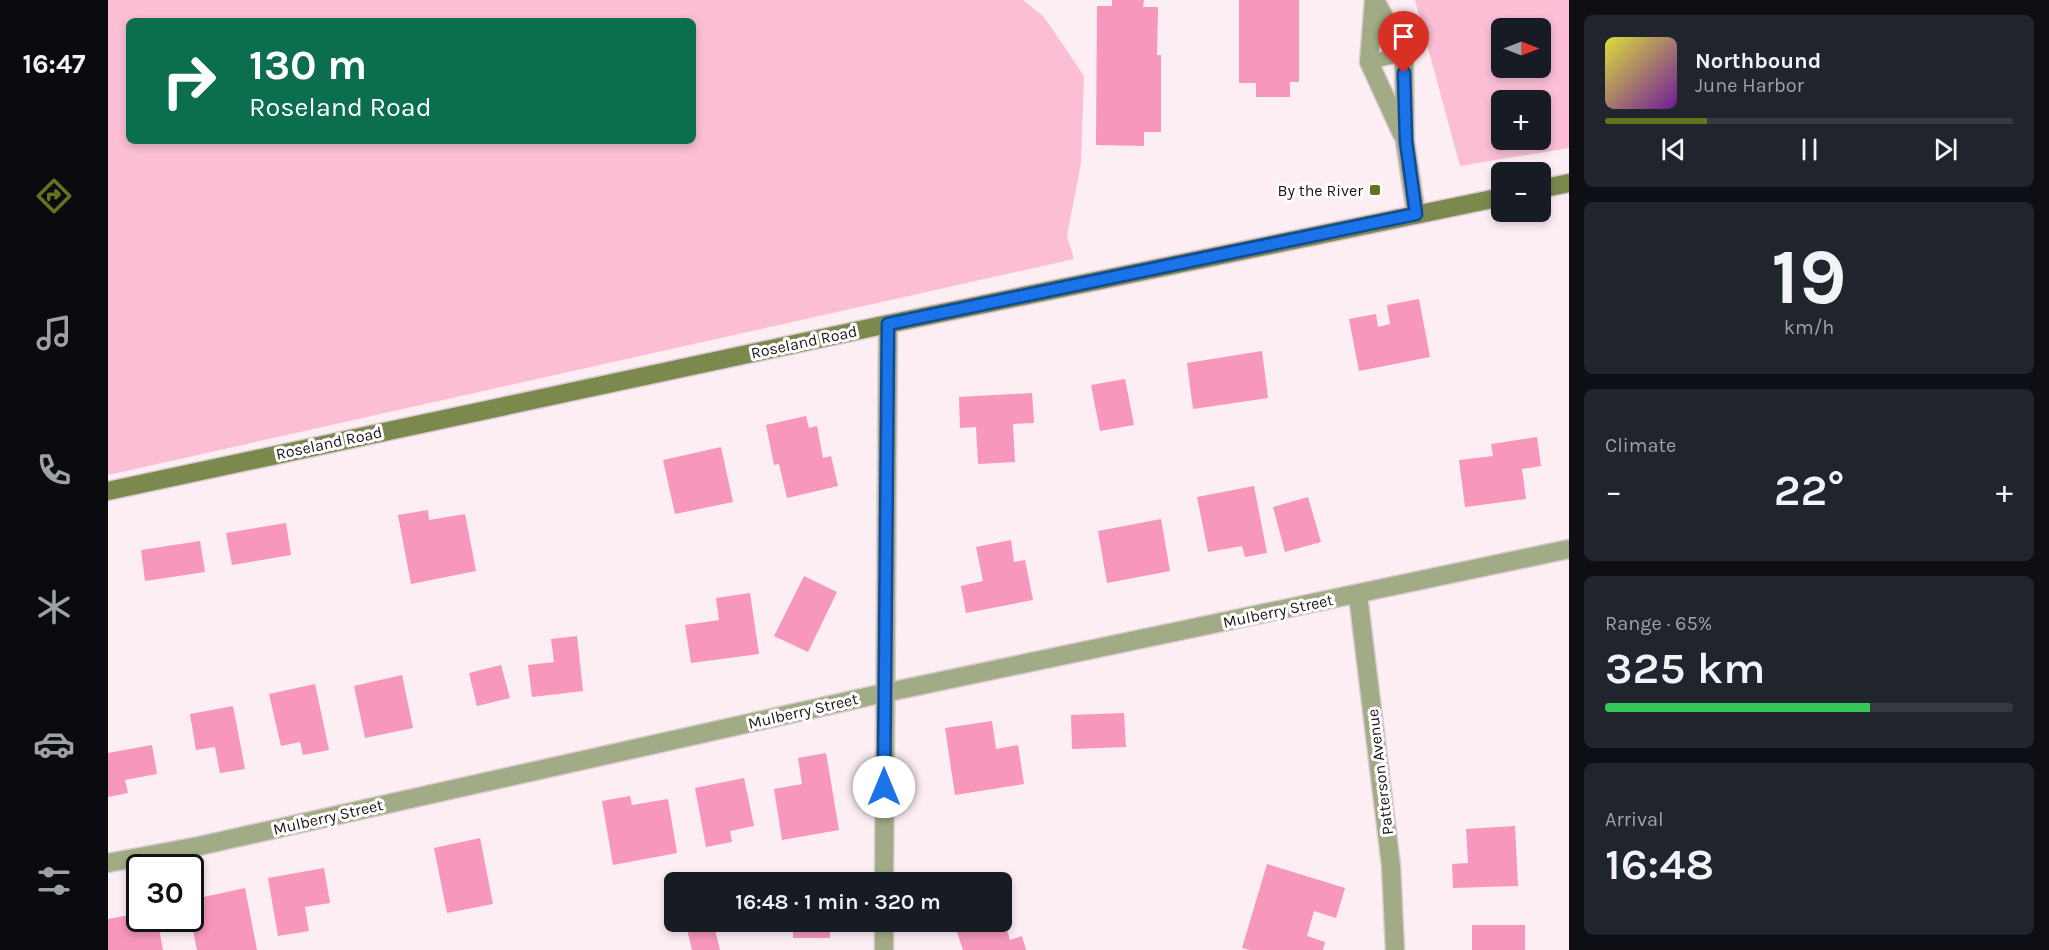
<!DOCTYPE html>
<html lang="en">
<head>
<meta charset="utf-8">
<style>
	:root { --surface:#171b24; --page:#20242c; --text:#f1f3f6; --muted:#9ea1a6; --line:#363941; --accent:#63731f }
	body { margin:0; font-family:Karla,sans-serif; background:var(--page); color:var(--text); height:100vh; display:flex; flex-direction:column; font-size:22px; white-space:nowrap }
	* { box-sizing:border-box; margin:0 }
	p { font-size:20px; color:var(--muted) }
	.icon { flex:none; width:33px; height:33px; fill:none; stroke:currentColor; stroke-width:2; stroke-linecap:round; stroke-linejoin:round }
	.map { position:relative; flex:1; overflow:hidden }
	.sheet { display:flex; flex-direction:column; gap:15px; padding:15px; background:#0d0f14; width:480px }
	.sheet>* { flex:none }
	.guide { position:absolute; left:18px; top:18px; width:570px; height:126px; border-radius:9px; box-shadow:0 3px 9px #0003; background:#0b6e4f; color:#fff; overflow:hidden }
	.needle { width:39px; rotate:90deg }
	.fabs { position:absolute; left:1383px; top:18px; display:grid; gap:12px }
	.fabs a { display:grid; place-items:center; width:60px; height:60px; border-radius:9px; background:var(--surface); box-shadow:0 3px 9px #0003; font-size:30px }
	.speed { position:absolute; left:18px; top:854px; display:flex; gap:12px; font-size:30px; font-weight:700; text-align:center }
	.speed>* { display:grid; place-content:center; width:78px; height:78px; border-radius:50%; background:var(--surface); box-shadow:0 3px 9px #0003; line-height:1 }
	.speed .limit { border:3px solid #111; border-radius:9px; background:#fff; color:#111 }
	.pin { position:absolute; display:grid; place-items:center; width:51px; height:51px; color:#fff; margin:-62px -26px; border-radius:50% 50% 50% 0; rotate:-45deg; box-shadow:0 0 6px #0007 }
	.pin .icon { rotate:45deg }
	.me { position:absolute; width:66px; margin:-33px; rotate:0deg; stroke-linejoin:round; filter:drop-shadow(0 0 4px #0008) }
	.turn { display:flex; align-items:center; gap:21px; height:126px; padding:0 24px; font-size:27px }
	.turn .icon { width:78px; height:78px; stroke-width:2.5 }
	.turn b { display:block; font-size:42px; line-height:51px }
	.big { font-size:45px; font-weight:600; line-height:1.1 }
	.sheet .widget { flex:1; display:flex; flex-direction:column; justify-content:center; gap:9px; min-width:0; padding:0 21px; border-radius:9px; background:var(--page) }
	.sheet .dial { align-items:center; gap:0 }
	.dial b { font-size:78px; line-height:1 }
	.song { display:flex; align-items:center; gap:18px }
	.cover { width:72px; height:72px; border-radius:9px; background:linear-gradient(135deg,hsl(60 70% 55%),hsl(280 70% 35%)) }
	.played { height:6px; border-radius:3px; background:linear-gradient(90deg,var(--accent) 25%,var(--line) 25%) }
	.keys { display:flex; justify-content:space-around; direction:ltr }
	.heat { display:flex; justify-content:space-between; align-items:center; font-size:33px; direction:ltr }
	.charge { height:9px; border-radius:4px; background:linear-gradient(90deg,#34c759 65%,var(--line) 0) }
	.trip { position:absolute; left:556px; top:872px; width:348px; height:60px; border-radius:9px; background:var(--surface); box-shadow:0 3px 9px #0003; font-weight:600; line-height:60px; text-align:center }
	main { display:flex; flex:1; min-height:0 }
	.menu { display:flex; flex-direction:column; width:108px; justify-content:space-around; align-items:center; background:#090b0e; color:var(--muted) }
	.menu .icon { width:42px; height:42px }
	.menu .selected { color:var(--accent) }
	.menu b { font-size:27px; color:var(--text) }
	.map>svg:first-child { display:block }
	.green { fill:#fbbed4; fill-rule:evenodd }
	.building { fill:#f697bb }
	.lines { fill:none; stroke-linecap:round; stroke-linejoin:round }
	.service-casing { stroke:#dacbd0; stroke-width:16 }
	.minor-casing { stroke:#dacbd0; stroke-width:21 }
	.secondary-casing { stroke:#dacbd0; stroke-width:21 }
	.service { stroke:#a1ab85; stroke-width:14 }
	.minor { stroke:#a1ab85; stroke-width:18 }
	.secondary { stroke:#7b884e; stroke-width:18 }
	.route-casing { stroke:#114b97; stroke-width:15 }
	.route { stroke:#1a73e8; stroke-width:10 }
	.poi-dot { fill:#63731f; stroke:#fff; stroke-width:2 }
	.labels { text-anchor:middle; dominant-baseline:central; stroke-width:6; stroke-linejoin:round; paint-order:stroke }
	.poi-label { font-size:16px; fill:#211419; stroke:#fff; text-anchor:end }
	.street-label { font-size:16px; fill:#211419; stroke:#fff }
</style>
</head>
<body>
<main>
<nav class="menu">
<b>16:47</b>
<svg class="icon selected" aria-label="directions" viewBox="0 0 24 24"><path d="M12 3l9 9-9 9-9-9zM9 14v-3h6M13 9l2 2-2 2"/></svg>
<svg class="icon" aria-label="music" viewBox="0 0 24 24"><path d="M9 18V5l10-2v13"/><circle cx="6" cy="18" r="3"/><circle cx="16" cy="16" r="3"/></svg>
<svg class="icon" aria-label="phone" viewBox="0 0 24 24"><path d="M5 4h4l2 5-3 2q2 4 5 5l2-3 5 2v4C11 20 4 13 5 4z"/></svg>
<svg class="icon" aria-label="climate" viewBox="0 0 24 24"><path d="M12 3v18M4 7l16 10M4 17L20 7"/></svg>
<svg class="icon" aria-label="car" viewBox="0 0 24 24"><path d="M5 17H2v-5l4-1 3-4h7l3 4 3 1v5h-3M9 17h6M6 11h13"/><circle cx="7" cy="17" r="2"/><circle cx="17" cy="17" r="2"/></svg>
<svg class="icon" aria-label="filters" viewBox="0 0 24 24"><path d="M4 7h16M4 17h16"/><circle cx="9" cy="7" r="2"/><circle cx="15" cy="17" r="2"/></svg>
</nav>
<div class="map">
<svg width="1461" height="950" viewBox="0 0 1461 950">
	<rect width="100%" height="100%" fill="#fdeef3"/>
	<path class="green" d="M0,0h915l21,17 40,59 -3,87 -14,73 7,23 -966,216zM21,21h564v120h-564z
		M1307,0h154v148l-109,18zM1394,28h38v40h-38zM1394,100h38v40h-38z"/>
	<path class="building" d="M1004,0h32l-1,7h15l-1,48h4v77h-17v14l-48,-1 1,-139h15z
		M1131,0h60v82h-9v15h-34v-14h-17z
		M1311,299l11,58 -71,14 -10,-52 27,-5 2,13 12,-3 -3,-19z
		M1154,351l6,47 -75,11 -6,-46z
		M1017,379l9,46 -34,6 -9,-46z
		M924,393l2,30 -21,1 2,38 -37,2 -2,-37 -16,1 -1,-31z
		M698,416l3,12 8,-2 6,32 8,-2 7,30 -51,12 -8,-34 -5,1 -8,-40z
		M1429,437l4,29 -19,3 4,30 -61,8 -6,-47 34,-4 -2,-12z
		M613,447l12,55 -58,12 -12,-54z
		M1146,486l13,67 -22,4 -3,-11 -34,6 -11,-55z
		M1200,497l13,45 -36,10 -12,-45z
		M320,510l1,10 36,-6 11,57 -65,13 -13,-69z
		M1053,519l9,52 -63,12 -9,-52z
		M178,523l5,32 -59,10 -6,-32z
		M903,540l3,22 11,-2 8,40 -67,13 -5,-27 22,-5 -7,-34z
		M92,541l5,31 -60,9 -4,-31z
		M696,576l33,16 -29,60 -34,-16z
		M642,593l9,61 -68,9 -6,-38 34,-5 -3,-22z
		M469,636l6,55 -51,6 -4,-32 26,-3 -3,-23z
		M393,665l9,33 -33,8 -8,-33z
		M294,675l11,53 -48,10 -11,-52z
		M207,684l14,66 -26,5 -3,-13 -19,4 -12,-52z
		M125,706l12,63 -25,4 -5,-26 -19,3 -6,-36z
		M1016,713l2,34 -54,2 -1,-34z
		M884,721l4,28 22,-4 6,39 -69,11 -10,-67z
		M44,745l5,29 -32,6 3,13 -20,4v-44z
		M718,753l13,77 -57,10 -8,-51 28,-5 -4,-26z
		M636,778l10,48 -24,5 2,11 -26,5 -11,-59z
		M522,796l2,9 36,-6 9,54 -64,12 -11,-64z
		M1407,826l3,60 -65,2 -1,-24 16,-1 -2,-34z
		M372,838l13,66 -46,9 -13,-65z
		M1159,864l78,24 -9,30 -22,-7 -7,25 18,6 -2,8h-73l-8,-2z
		M216,868l6,35 -25,4 4,24 -31,5 -10,-58z
		M137,888l12,62h-60l-7,-34v-16z
		M32,913v5h17l6,32h-55v-31z
		M895,915l7,25 12,-4 4,14h-63l-6,-18 45,-11z
		M577,921h28l7,29h-28z
		M685,921h37v17h-37z
		M1364,925h53v25h-53z"/>
	<g class="lines">
		<defs>
			<path id="service" d="M1261,62l35,-8"/>
			<path id="minor" d="M1266,0l-5,62 33,72
				M1267,0l29,54 1,87 11,73
				M1250,595l33,271 4,84
				M0,863l91,-17 685,-153 685,-144
				M776,882l4,-558
				M776,921v29"/>
			<path id="secondary" d="M1432,189l29,-6
				M0,491l780,-167 614,-127"/>
		</defs>
		<use href="#service" class="service-casing"/>
		<use href="#minor" class="minor-casing"/>
		<use href="#secondary" class="secondary-casing"/>
		<use href="#service" class="service"/>
		<use href="#minor" class="minor"/>
		<use href="#secondary" class="secondary"/>
	</g>
	<g class="lines">
		<defs>
			<path id="route" d="M776,787l4,-463 528,-110 -10,-73 -2,-68"/>
		</defs>
		<use href="#route" class="route-casing"/>
		<use href="#route" class="route"/>
	</g>
	<rect class="poi-dot" x="1261" y="184" width="12" height="12" rx="3"/>
	<g class="labels">
		<g class="poi-label">
			<text x="1255" y="190">By the River</text>
		</g>
		<g class="street-label">
			<text transform="translate(696 342) rotate(-12)">Roseland Road</text>
			<text transform="translate(221 443) rotate(-12)">Roseland Road</text>
			<text transform="translate(1170 611) rotate(-12)">Mulberry Street</text>
			<text transform="translate(695 711) rotate(-13)">Mulberry Street</text>
			<text transform="translate(1272 772) rotate(-97)">Patterson Avenue</text>
			<text transform="translate(220 817) rotate(-13)">Mulberry Street</text>
		</g>
	</g>
</svg>
<div class="fabs">
<a><svg class="needle" viewBox="-14 -14 28 28"><path d="M0-13l5 13h-10z" fill="#e53935"/><path d="M0 13l5-13h-10z" fill="#9ea1a6"/></svg></a>
<a>+</a>
<a>−</a>
</div>
<div class="speed"><div class="limit">30</div></div>
<div class="pin" style="left:1296px;top:73px;background:#d93025"><svg class="icon" aria-label="arrive" viewBox="0 0 24 24"><path d="M6 21V4h12l-3 4 3 4H6"/></svg></div>
<svg class="me" style="left:776px;top:787px" viewBox="-20 -20 40 40"><circle r="19" fill="#fff"/><path d="M0-13L10 11 0 6-10 11z" fill="#1a73e8"/></svg>
<div class="trip">16:48 · 1 min · 320 m</div>
<div class="guide">
<div class="turn"><svg class="icon" aria-label="right" viewBox="0 0 24 24"><path d="M7 20v-9h11M14 6l5 5-5 5"/></svg><div><b>130 m</b>Roseland Road</div></div>
</div>
</div>
<section class="sheet">
<div class="widget">
<div class="song"><i class="cover"></i><div><b>Northbound</b><p>June Harbor</p></div></div>
<div class="played"></div>
<div class="keys"><svg class="icon" aria-label="previous" viewBox="0 0 24 24"><path d="M18 5L8 12l10 7zM5 5v14"/></svg><svg class="icon" aria-label="pause" viewBox="0 0 24 24"><path d="M8 5v14M16 5v14"/></svg><svg class="icon" aria-label="next" viewBox="0 0 24 24"><path d="M6 5l10 7-10 7zM19 5v14"/></svg></div>
</div>
<div class="widget dial"><b>19</b><p>km/h</p></div>
<div class="widget"><p>Climate</p>
<div class="heat"><a>−</a><b class="big">22°</b><a>+</a></div>
</div>
<div class="widget"><p>Range · 65%</p><b class="big">325 km</b><div class="charge"></div></div>
<div class="widget"><p>Arrival</p><b class="big">16:48</b></div>
</section>
</main>
</body>
</html>
